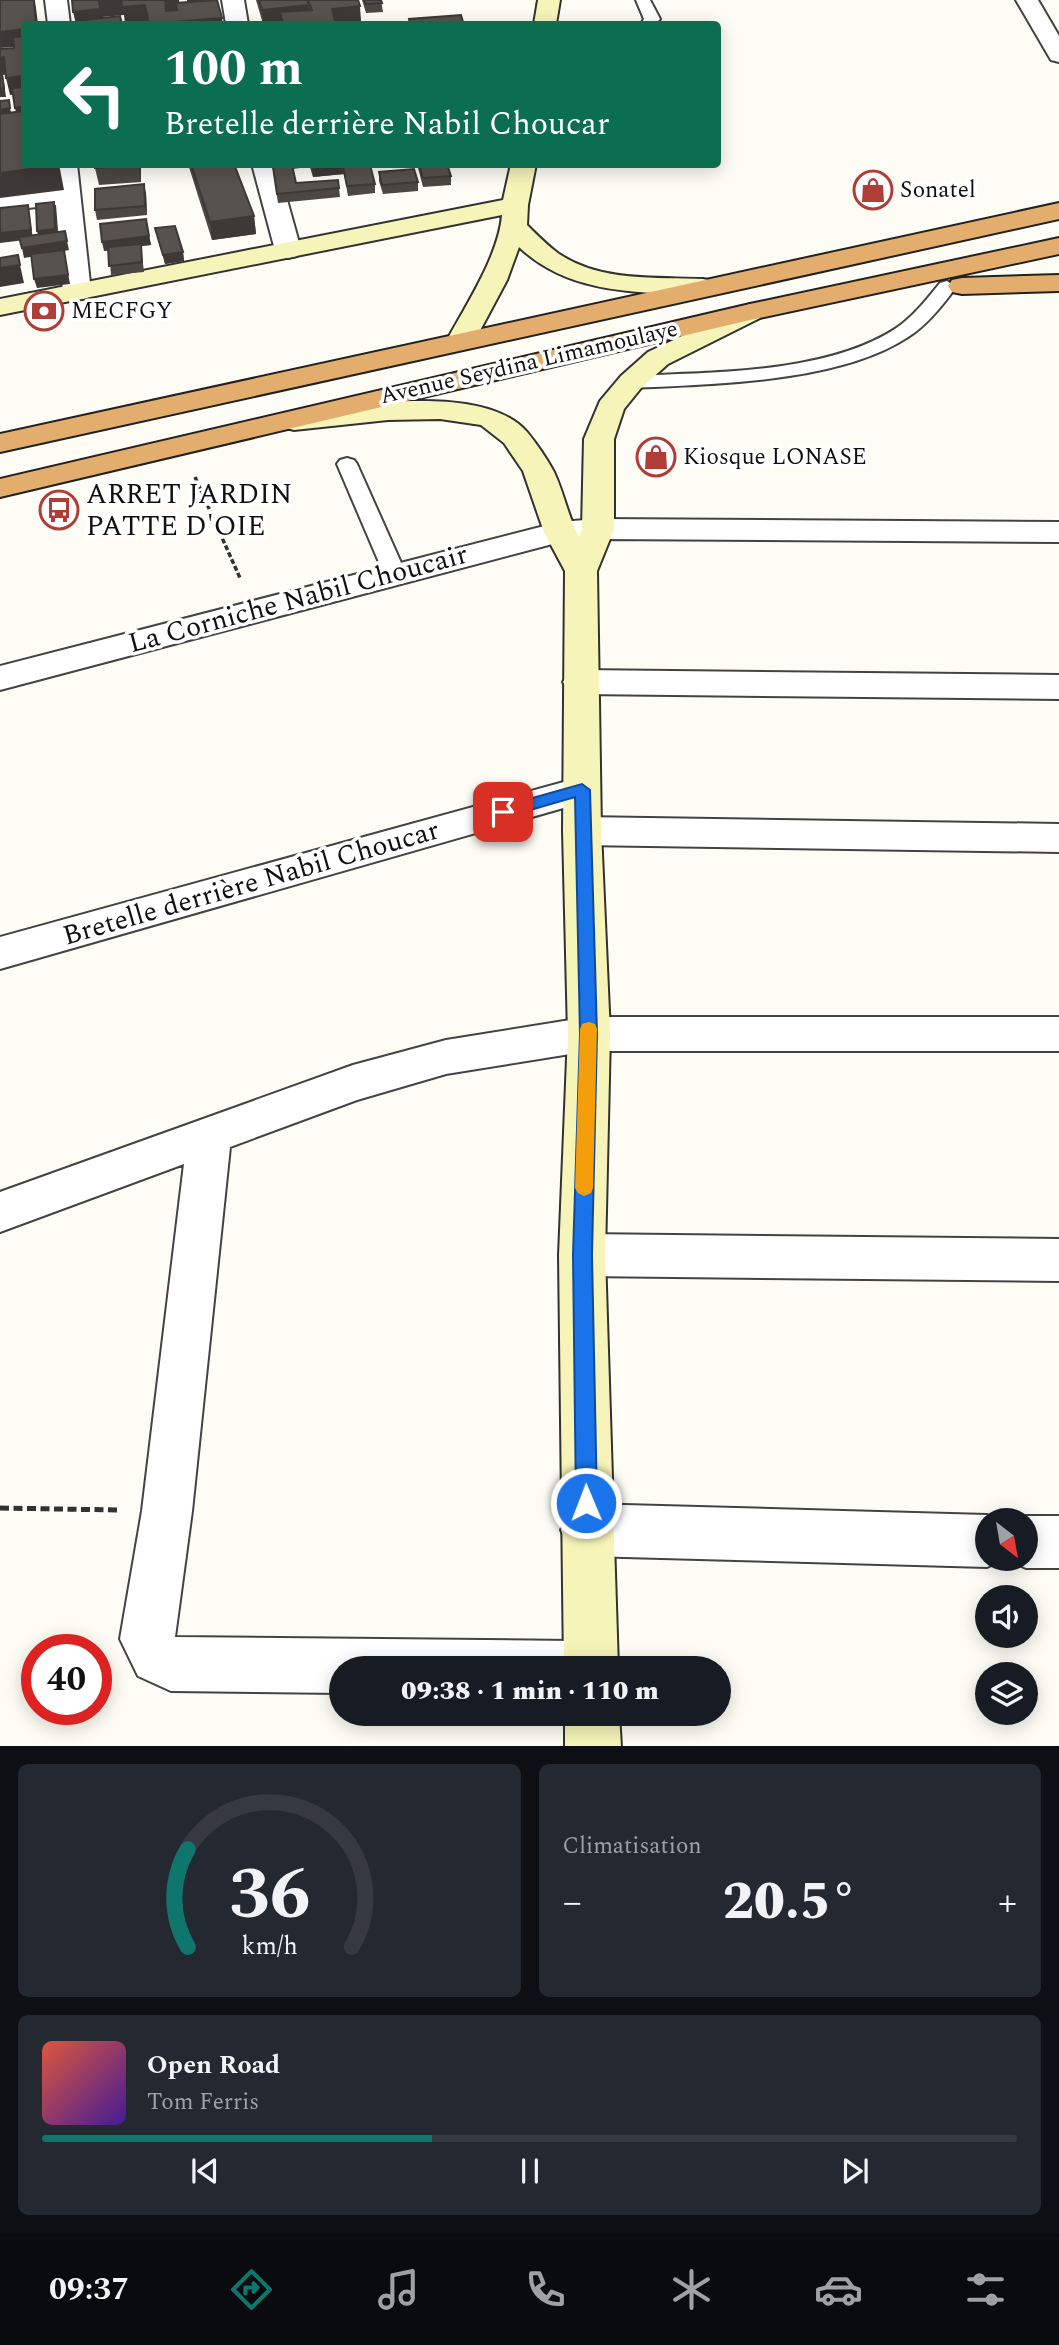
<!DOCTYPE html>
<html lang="fr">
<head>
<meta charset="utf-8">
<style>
	:root { --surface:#171b24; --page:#242831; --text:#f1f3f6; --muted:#9ea1a6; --line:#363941; --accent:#0f766e }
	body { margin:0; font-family:Spectral,serif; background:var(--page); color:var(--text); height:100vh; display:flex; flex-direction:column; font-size:26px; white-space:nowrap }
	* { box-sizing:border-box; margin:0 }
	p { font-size:23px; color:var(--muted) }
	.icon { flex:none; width:38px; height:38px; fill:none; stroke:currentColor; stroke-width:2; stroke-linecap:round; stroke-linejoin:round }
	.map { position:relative; height:1746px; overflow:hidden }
	.drawer { display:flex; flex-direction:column; gap:18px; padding:18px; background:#0d0f14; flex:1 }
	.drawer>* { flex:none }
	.hud { position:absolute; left:21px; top:21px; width:700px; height:147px; border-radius:7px; box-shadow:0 4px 18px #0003; background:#0b6e4f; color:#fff; overflow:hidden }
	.needle { width:46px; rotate:149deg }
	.controls { position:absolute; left:975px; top:1508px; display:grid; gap:14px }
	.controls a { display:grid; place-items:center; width:63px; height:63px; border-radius:50%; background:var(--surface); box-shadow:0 4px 18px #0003; font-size:35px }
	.speed { position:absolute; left:21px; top:1634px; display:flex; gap:14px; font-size:35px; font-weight:700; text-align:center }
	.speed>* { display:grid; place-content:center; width:91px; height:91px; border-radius:50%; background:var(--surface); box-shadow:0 4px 18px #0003; line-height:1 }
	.speed .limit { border:10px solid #d22; background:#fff; color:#111 }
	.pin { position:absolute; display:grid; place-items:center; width:60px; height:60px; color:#fff; margin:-30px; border-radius:14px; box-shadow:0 4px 10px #0006 }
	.me { position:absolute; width:77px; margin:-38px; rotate:359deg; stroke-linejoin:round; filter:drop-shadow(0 0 5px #0008) }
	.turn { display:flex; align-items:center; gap:24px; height:147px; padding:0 28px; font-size:32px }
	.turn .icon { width:91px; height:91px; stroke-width:2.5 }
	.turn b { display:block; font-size:49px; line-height:60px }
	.big { font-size:52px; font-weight:800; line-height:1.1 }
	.drawer .card { flex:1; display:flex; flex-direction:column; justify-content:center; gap:10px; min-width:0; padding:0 24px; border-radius:10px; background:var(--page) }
	.drawer .dial { align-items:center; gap:0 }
	.dial svg { height:182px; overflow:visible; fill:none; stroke:var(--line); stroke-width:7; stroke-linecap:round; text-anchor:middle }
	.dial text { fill:var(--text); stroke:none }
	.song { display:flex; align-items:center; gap:21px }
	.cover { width:84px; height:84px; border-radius:10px; background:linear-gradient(135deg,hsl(10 70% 55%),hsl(260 70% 35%)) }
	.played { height:7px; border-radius:4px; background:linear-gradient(90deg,var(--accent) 40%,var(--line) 40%) }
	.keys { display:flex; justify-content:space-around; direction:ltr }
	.heat { display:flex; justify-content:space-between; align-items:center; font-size:38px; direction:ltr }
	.drawer .tiles { flex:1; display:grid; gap:18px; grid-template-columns:1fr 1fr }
	.card:last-child { grid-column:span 2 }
	.trip { position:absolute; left:329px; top:1656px; width:402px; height:70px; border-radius:35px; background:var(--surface); box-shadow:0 4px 18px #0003; font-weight:800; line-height:70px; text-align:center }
	.dock { display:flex; height:112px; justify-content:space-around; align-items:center; background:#090b0e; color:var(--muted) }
	.dock .icon { width:49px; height:49px }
	.dock .on { color:var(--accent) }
	.dock b { font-size:32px; color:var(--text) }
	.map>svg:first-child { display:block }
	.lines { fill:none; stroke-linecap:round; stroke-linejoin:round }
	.lane-casing { stroke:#434343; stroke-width:4 }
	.street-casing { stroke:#434343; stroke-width:4 }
	.secondary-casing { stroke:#323232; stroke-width:4 }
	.highway-casing { stroke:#212121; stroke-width:4 }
	.path-far1 { stroke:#323232; stroke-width:3.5; stroke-dasharray:5 2.5; stroke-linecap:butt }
	.path { stroke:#323232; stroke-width:5; stroke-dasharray:9 4.5; stroke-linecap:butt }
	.lane { fill:#fff; fill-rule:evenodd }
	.street { fill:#fff; fill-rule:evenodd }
	.secondary { fill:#f6f4b8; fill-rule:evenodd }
	.highway { fill:#e3ae6d; fill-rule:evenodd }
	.wall { fill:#4c4743 }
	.shaded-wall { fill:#3e3937 }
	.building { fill:#58524e; stroke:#3e3937; stroke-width:2 }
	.route { fill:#1a73e8; stroke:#114b97; stroke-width:2 }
	.slow { fill:#f59e0b }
	.labels { text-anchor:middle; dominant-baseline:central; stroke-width:7; stroke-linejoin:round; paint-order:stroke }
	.far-poi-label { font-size:23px; fill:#101010; stroke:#fff; text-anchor:start }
	.far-street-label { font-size:23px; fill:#101010; stroke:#fff }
	.poi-label { font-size:28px; fill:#101010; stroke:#fff; text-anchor:start }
	.street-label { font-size:28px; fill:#101010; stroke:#fff }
</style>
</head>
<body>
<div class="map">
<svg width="1059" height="1747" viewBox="0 0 1059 1747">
	<rect width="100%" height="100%" fill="#fefdf5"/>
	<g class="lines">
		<defs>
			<path id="lane" d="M636,0h14l10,19 -5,5h-14l3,-5z
				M947,281l9,6c-13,18 -29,38 -48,50 -70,46 -195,47 -277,51l-7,-2 -3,-4 3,-4 7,-2c81,-4 194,-2 264,-47 18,-12 32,-30 45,-46z
				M347,458l7,2 3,4 49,110 -3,5h-16l-3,-5 -47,-110 3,-4z"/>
			<path id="street" d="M45,0h22l3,24h-22z
				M222,0h22l4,24h-22z
				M1016,0h22l21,36v26l-8,-2z
				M53,164h24l14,128 -4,6 -10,2 -10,-2 -4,-6 -7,-87 -56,6v-16l55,-5z
				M252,164h25l24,86 -4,6 -9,2 -9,-2 -4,-6z
				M598,519l461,3v20l-461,-3 -38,3 -560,148v-24l560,-144z
				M580,670l479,5v24l-479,-5 -12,-4 -5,-8 5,-8z
				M582,777l13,4 5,9 -5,9 -595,170v-32z
				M582,817l477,7v28l-477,-7 -13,-4 -6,-10 6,-10z
				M589,1017h470v34h-470l-143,23 -89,26 -127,47 -38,364 -17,126 398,4 19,8 8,19h-259v25l-170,-2 -33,-15 -18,-37 22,-128 42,-347 -184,68v-40l353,-127 93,-25z
				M582,1234l477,5v42l-477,-5 -16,-6 -7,-15 7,-15z
				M587,1504l400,11 13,6h-13v38h18l-18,8 -400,-11 -18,-8 -8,-18 8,-18z
				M1026,1516h33v52h-33l-18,-8 18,-1v-38h-11z"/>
			<path id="secondary" d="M538,0h22l-4,24h-22z
				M511,164h25l-8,41 -1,20c10,10 21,21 32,29 42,28 97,23 144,25l10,2 4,6 -4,6 -10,2c-66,-3 -133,0 -184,-48l-12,33 -32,60 -4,6 -10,2 -10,-2 -4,-6c19,-35 52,-85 55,-125l-502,100v-16l503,-99z
				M750,304l10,2 4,6 -4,6 -92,46 -27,24 -17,21 -10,30v90l-17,42 4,260 9,203 -5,221 13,413h-54l-5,-413 9,-221 -5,-203 2,-260 -21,-39 -21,-61 -19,-28 -23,-18 -41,-6 -52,1 -94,10 -11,-3 -4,-6 4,-6 11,-3c59,-6 190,-30 233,20 9,11 20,27 27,40 10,21 14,45 25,65l3,-8 2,-90 16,-38 21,-25 27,-24z
				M565,1713h54l2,34h-56z"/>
			<path id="highway" d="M1059,203v16l-1059,233v-18z
				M1059,238v16l-309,66 -750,177v-18l750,-175z
				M1059,275v16l-97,3 -10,-2 -4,-6 4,-6 10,-2z"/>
		</defs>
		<use href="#lane" class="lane-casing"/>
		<use href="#street" class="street-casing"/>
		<use href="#secondary" class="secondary-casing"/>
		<use href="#highway" class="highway-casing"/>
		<path class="path-far1" d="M195,477l45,101"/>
		<path class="path" d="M0,1508l117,2"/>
		<use href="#lane" class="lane"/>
		<use href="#street" class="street"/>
		<use href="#secondary" class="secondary"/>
		<use href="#highway" class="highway"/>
	</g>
	<path class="wall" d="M256,0h102l3,22 -25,2h-73z
		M362,0h19l2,12 -17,1z
		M409,19l54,3v2h-54z
		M141,164v18l-42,3 -4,-17z
		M188,164h46l20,52 2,18 -44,6z
		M272,164h35v3l-14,2 3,14 43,5 1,9 -62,6z
		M309,164h60l6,20v9l-27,3 -4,-22 -31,3z
		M417,164h30l4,12v9l-28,2z
		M379,172l39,10v9l-35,3 -4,-13z
		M146,193l1,22 -50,5 -2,-10z
		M146,219l5,26 -10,1 3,26 -33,3 -2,-25 -5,1z
		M155,228l28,24 1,9 -19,3z"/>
	<path class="shaded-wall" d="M34,0l2,8 2,16h-2z
		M109,0h12l24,5 3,16 -23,3 -1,-9 -22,2 1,7h-27l-3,-12 26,-11z
		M165,0h14l2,13 41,5 1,6h-70z
		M309,5l1,16 -30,-9 2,12h-19l-1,-14z
		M360,6l1,16 -28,2 -1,-15z
		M24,29v17l-24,2v-16z
		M4,57l4,17 -5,1 3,22h-6v-39z
		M24,76v17l-14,2 -4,-17z
		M24,106v9l-7,1 -2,-8z
		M10,108l2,9 -12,2v-9z
		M59,164l5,26 -64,8v-25z
		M141,164v18l-3,-17z
		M312,164h57l-26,3 1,7 -31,3z
		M144,184l2,9 1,22 -2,-9z
		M54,202l2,9 1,27 -18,2 -2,-9z
		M28,205l5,34 -33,4v-10z
		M254,216l2,18 -44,6 -2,-18z
		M149,236l2,9 -10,1 3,26 -3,-26 -37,5 -2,-9z
		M67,241l2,9 -5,1 6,33 -33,4 -3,-9 30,-28 -40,7 -2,-10z
		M183,252l1,9 -19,3 -2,-9z
		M20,265l4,18 -24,4v-19z"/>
	<path class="building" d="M0,0h34l2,24h-12v5l-24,3z
		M72,0h37l-10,1 1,8 -27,3z
		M121,0h44l1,11 11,-1 -1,-7 41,-3 5,18 -73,6 -4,-19 -23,2z
		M188,0h25l-25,2z
		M259,0h48l2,5 -47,5z
		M308,0h50l2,6 -28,3 4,15h-53l-3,-12 32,-2z
		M364,0h17l1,3 -16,1z
		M461,15l2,7 -53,2 -1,-5z
		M120,16l2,8h-46v-3z
		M24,36v40l-18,2 -2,-21 -4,1v-9l14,-1 -1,-11z
		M0,68h1l3,20h-4z
		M24,87v19l-9,2 -3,-20z
		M9,100l1,8 -10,2v-9z
		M24,111v53h35v1l-59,8v-59z
		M95,164h43v1l-43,3z
		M191,164h43l20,52 -44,6z
		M419,164h28l4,12 -28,2z
		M292,165l4,18 42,-3 1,8 -62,6 -4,-27z
		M370,165l5,19 -28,2 -4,-19z
		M414,169l4,13 -36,3 -3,-13z
		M144,184l1,22 -50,4v-21z
		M54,202l1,27 -18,2 -1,-27z
		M28,205l3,25 -31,3v-25z
		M146,219l3,17 -47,6 -2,-18z
		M175,226l8,26 -20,3 -8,-27z
		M65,231l2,10 -45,7 -3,-11z
		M141,244l1,18 -33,4 -1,-19z
		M64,250l4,25 -34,4 -3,-25z
		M18,255l2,10 -20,3v-10z"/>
	<path class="route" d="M582,784l8,6 7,244 -5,221 5,248 -3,7 -8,3 -7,-3 -3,-7 -3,-248 7,-221 -5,-237 -72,21 -8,-6 2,-4z"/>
	<path class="slow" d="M589,1022l6,2 2,5 -4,159 -2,5 -7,3 -6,-3 -3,-5 5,-159 2,-5z"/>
	<defs>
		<symbol id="shop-ring" viewBox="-11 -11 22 22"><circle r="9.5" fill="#fff" stroke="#b03d38" stroke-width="1.5"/><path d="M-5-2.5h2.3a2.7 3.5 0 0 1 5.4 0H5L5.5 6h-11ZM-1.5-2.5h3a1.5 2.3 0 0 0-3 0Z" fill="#b03d38"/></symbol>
		<symbol id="bank-ring" viewBox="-11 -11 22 22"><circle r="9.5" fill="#fff" stroke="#b03d38" stroke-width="1.5"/><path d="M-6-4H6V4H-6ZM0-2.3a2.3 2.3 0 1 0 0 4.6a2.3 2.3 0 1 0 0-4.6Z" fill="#b03d38"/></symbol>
		<symbol id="bus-ring" viewBox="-11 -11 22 22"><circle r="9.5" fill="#fff" stroke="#b03d38" stroke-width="1.5"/><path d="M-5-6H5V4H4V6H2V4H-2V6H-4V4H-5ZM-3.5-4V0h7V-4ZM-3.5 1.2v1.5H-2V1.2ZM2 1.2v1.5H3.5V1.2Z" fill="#b03d38"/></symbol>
	</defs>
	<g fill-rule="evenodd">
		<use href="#shop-ring" x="851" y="168" width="44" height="44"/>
		<use href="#bank-ring" x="22" y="289" width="44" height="44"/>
		<use href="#shop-ring" x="634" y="435" width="44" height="44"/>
		<use href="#bus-ring" x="37" y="488" width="44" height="44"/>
	</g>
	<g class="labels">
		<g class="far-poi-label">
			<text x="900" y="190">Sonatel</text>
			<text x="71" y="311">MECFGY</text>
			<text x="683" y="457">Kiosque LONASE</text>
		</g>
		<g class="far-street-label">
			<text transform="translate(529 363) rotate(-13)">Avenue Seydina Limamoulaye</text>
		</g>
		<g class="poi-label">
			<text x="86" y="494">ARRET JARDIN<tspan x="86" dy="32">PATTE D'OIE</tspan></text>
		</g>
		<g class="street-label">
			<text transform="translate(298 599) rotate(-15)">La Corniche Nabil Choucair</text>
			<text transform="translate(251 883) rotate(-16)">Bretelle derrière Nabil Choucar</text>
		</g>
	</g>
</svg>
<div class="controls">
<a><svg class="needle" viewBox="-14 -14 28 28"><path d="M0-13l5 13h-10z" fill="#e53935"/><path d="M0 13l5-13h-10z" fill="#9ea1a6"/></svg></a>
<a><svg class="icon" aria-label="sound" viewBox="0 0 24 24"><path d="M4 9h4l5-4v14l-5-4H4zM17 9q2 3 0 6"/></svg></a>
<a><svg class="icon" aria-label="layers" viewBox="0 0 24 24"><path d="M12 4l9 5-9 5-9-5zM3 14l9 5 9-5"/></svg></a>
</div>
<div class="speed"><div class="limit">40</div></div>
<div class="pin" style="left:503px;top:812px;background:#d93025"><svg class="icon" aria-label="arrive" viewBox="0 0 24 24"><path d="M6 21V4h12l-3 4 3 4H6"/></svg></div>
<svg class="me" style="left:586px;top:1503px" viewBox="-20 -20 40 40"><circle r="17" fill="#1a73e8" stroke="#fff" stroke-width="3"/><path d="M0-11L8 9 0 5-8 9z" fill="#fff"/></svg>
<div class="trip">09:38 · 1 min · 110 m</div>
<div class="hud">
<div class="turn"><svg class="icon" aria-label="left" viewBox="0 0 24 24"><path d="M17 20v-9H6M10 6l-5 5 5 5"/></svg><div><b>100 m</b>Bretelle derrière Nabil Choucar</div></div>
</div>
</div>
<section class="drawer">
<div class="tiles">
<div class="card dial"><svg viewBox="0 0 100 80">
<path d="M14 69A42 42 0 1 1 86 69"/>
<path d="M14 69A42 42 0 0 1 14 26" stroke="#0f766e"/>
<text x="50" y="56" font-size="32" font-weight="700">36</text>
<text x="50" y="72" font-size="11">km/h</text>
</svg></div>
<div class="card"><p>Climatisation</p>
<div class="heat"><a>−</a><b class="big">20.5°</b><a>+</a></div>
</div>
<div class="card">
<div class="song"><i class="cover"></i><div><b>Open Road</b><p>Tom Ferris</p></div></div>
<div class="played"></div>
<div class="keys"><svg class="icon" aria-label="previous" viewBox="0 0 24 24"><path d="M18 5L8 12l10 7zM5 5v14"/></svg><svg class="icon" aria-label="pause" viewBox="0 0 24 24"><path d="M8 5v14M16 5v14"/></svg><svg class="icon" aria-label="next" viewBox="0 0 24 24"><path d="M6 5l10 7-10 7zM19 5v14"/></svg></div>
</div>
</div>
</section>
<nav class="dock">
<b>09:37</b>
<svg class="icon on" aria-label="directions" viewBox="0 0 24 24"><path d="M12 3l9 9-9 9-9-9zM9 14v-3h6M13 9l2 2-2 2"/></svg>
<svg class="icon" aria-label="music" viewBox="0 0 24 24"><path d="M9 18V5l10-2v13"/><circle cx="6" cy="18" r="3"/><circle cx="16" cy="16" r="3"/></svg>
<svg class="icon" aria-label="phone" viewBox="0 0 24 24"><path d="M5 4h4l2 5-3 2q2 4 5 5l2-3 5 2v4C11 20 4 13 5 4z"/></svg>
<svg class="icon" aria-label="climate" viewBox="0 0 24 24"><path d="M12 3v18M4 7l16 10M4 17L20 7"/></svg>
<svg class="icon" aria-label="car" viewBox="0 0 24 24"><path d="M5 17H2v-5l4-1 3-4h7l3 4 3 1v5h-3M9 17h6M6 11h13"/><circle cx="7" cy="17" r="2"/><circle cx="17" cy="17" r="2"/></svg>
<svg class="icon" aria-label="filters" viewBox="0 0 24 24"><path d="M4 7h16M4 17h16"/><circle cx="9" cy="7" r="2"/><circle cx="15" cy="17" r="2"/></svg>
</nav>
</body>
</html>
